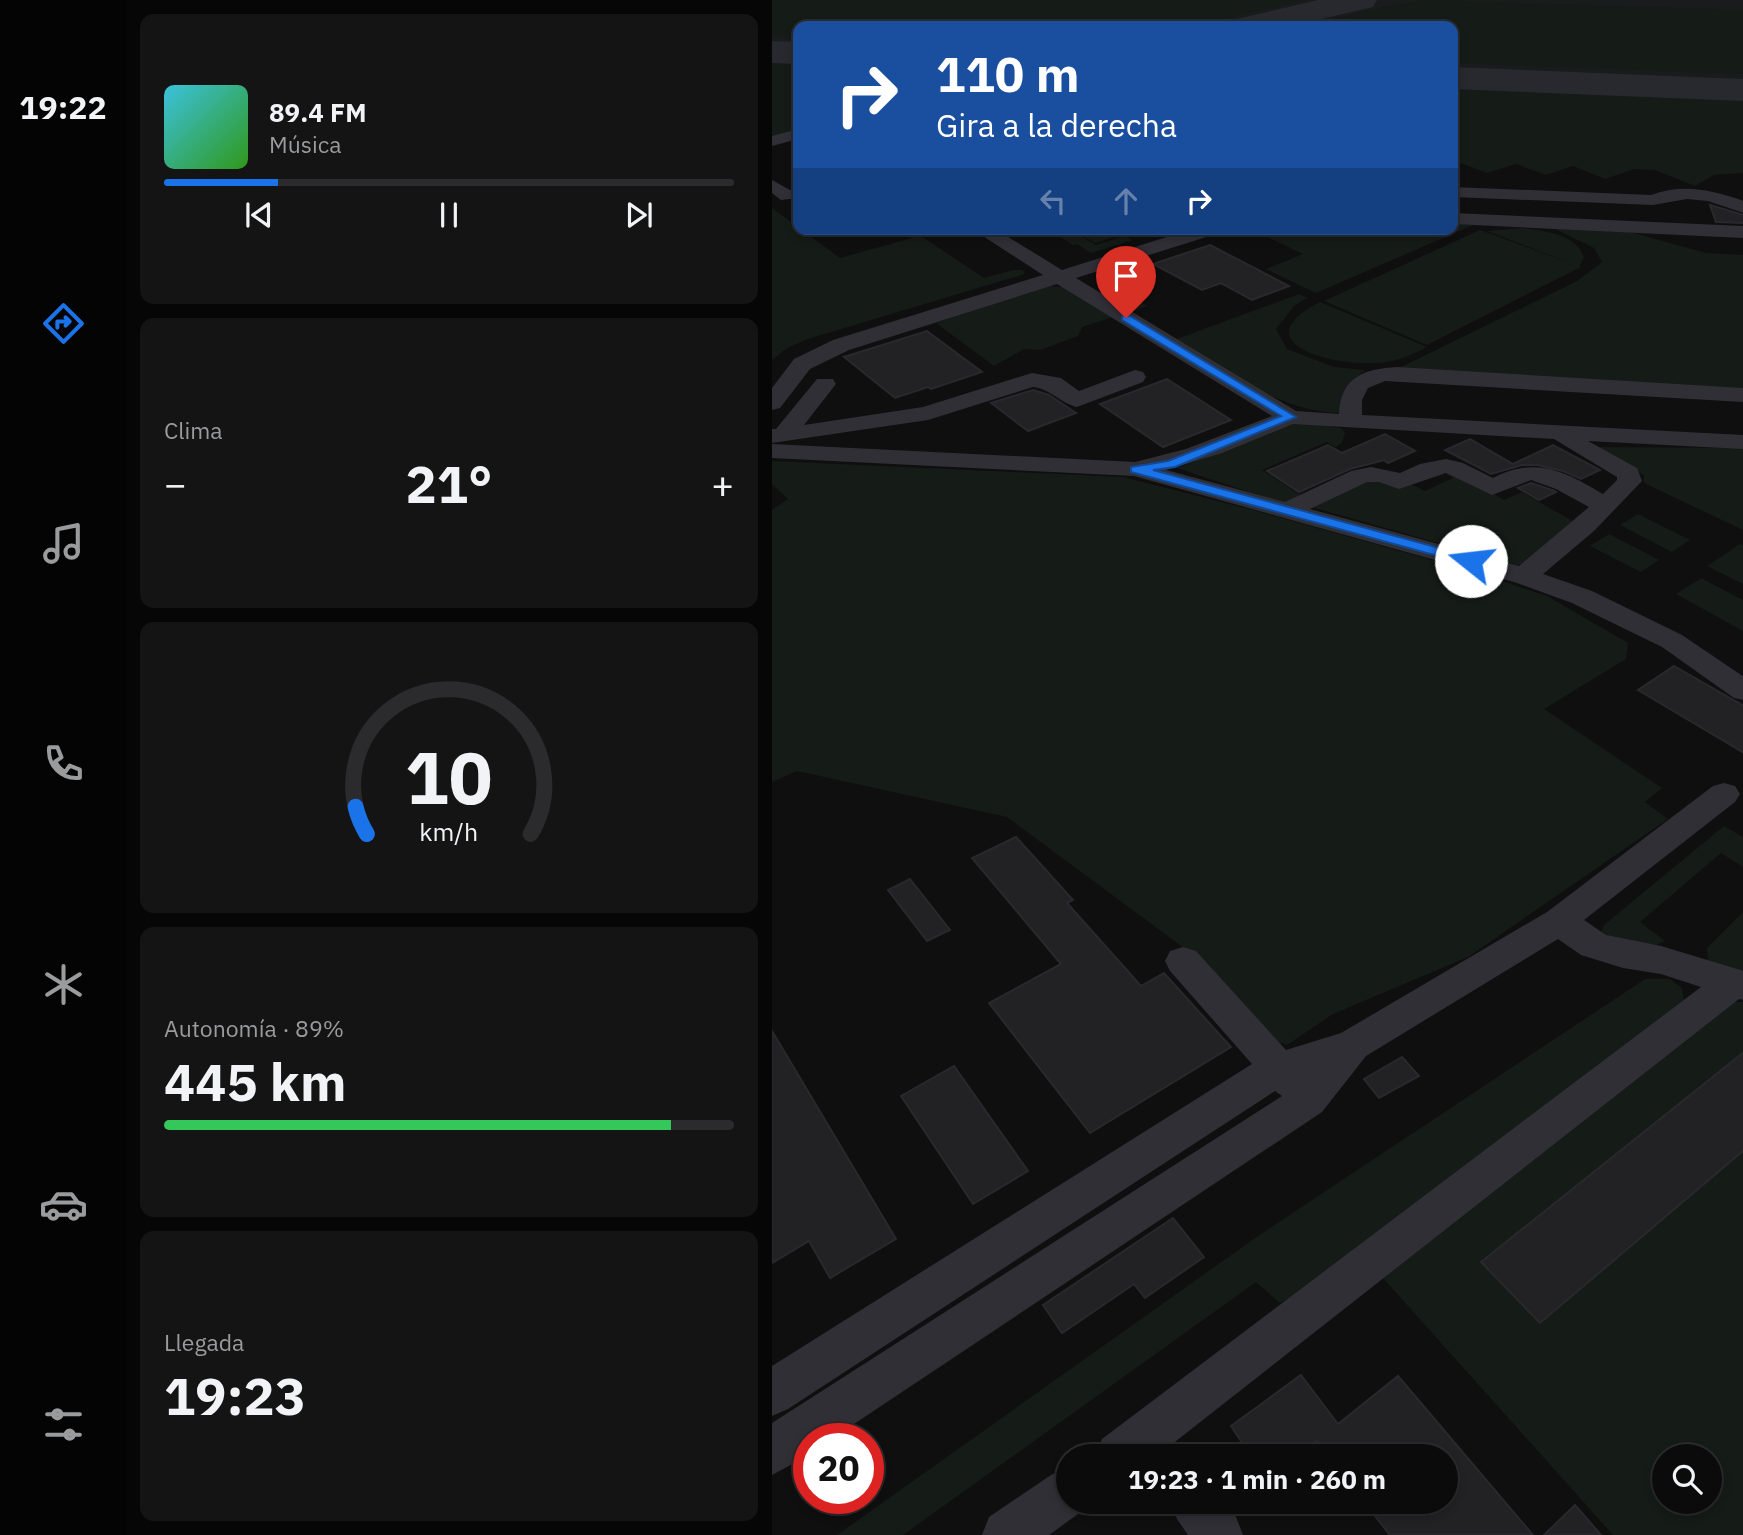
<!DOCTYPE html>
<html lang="es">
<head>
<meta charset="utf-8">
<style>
	:root { --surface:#0b0b0c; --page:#141415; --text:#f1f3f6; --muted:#9a9b9d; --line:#2b2b2d; --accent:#1a73e8 }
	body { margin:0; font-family:"IBM Plex Sans",sans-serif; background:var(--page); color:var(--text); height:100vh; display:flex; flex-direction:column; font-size:26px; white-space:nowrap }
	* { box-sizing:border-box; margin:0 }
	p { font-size:23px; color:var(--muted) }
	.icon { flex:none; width:38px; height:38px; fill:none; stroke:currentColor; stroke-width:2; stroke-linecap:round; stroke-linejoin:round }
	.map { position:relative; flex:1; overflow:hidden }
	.details { display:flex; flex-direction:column; gap:14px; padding:14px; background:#060607; width:646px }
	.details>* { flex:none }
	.top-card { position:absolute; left:21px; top:21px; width:665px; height:214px; border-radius:14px; box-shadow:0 4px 10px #0003,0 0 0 2px var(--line); background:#1a4fa0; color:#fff; overflow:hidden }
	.tools { position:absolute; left:880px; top:1444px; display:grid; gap:14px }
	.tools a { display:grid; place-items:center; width:70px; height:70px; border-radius:50%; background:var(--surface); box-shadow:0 4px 10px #0003,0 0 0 2px var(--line); font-size:35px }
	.speed { position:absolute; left:21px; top:1423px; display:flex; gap:14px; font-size:35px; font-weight:700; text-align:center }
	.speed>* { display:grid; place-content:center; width:91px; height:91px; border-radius:50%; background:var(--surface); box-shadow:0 4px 10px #0003,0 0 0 2px var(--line); line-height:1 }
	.speed .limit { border:10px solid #d22; background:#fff; color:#111 }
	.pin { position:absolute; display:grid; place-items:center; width:60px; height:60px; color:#fff; margin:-72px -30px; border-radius:50% 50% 50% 0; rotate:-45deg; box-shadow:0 0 7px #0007 }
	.pin .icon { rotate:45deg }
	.me { position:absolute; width:77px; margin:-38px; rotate:286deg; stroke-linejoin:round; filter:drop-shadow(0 0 5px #0008) }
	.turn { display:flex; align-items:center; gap:24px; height:147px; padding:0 28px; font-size:32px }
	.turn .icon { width:91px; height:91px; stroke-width:2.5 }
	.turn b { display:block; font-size:49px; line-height:60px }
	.lanes { display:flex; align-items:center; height:66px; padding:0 28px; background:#0003; justify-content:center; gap:35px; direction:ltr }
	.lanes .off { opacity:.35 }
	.big { font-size:52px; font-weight:700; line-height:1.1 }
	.details .card { flex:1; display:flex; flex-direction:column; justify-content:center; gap:10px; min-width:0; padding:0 24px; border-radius:14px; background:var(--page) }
	.details .dial { align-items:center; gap:0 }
	.dial svg { height:182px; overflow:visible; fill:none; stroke:var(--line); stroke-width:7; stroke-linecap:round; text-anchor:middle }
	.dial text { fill:var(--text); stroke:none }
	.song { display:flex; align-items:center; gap:21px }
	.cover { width:84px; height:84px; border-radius:10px; background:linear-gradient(135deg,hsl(190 70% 55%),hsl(110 70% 35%)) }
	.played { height:7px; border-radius:4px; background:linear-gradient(90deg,var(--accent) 20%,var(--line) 20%) }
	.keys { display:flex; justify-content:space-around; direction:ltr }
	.heat { display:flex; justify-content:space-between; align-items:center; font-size:38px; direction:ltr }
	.charge { height:10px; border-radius:5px; background:linear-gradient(90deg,#34c759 89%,var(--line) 0) }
	.trip { position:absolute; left:284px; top:1444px; width:402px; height:70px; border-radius:35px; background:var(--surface); box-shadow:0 4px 10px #0003,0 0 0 2px var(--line); font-weight:700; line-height:70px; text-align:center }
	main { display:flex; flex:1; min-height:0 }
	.dock { display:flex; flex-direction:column; width:126px; justify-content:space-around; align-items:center; background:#040405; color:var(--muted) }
	.dock .icon { width:49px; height:49px }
	.dock .selected { color:var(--accent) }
	.dock b { font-size:32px; color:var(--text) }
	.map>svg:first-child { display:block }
	.built { fill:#1a1b1d }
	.green { fill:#151b17; fill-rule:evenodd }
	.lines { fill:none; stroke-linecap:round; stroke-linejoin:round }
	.taxiway { fill:#28292e; fill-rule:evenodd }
	.building { fill:#222224; stroke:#29292d; stroke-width:2 }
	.minor { fill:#302f36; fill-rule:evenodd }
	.route { fill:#1a73e8; stroke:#114b97; stroke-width:2 }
</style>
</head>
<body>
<main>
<nav class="dock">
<b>19:22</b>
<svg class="icon selected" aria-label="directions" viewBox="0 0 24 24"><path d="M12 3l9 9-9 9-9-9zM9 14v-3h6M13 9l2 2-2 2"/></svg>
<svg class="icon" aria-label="music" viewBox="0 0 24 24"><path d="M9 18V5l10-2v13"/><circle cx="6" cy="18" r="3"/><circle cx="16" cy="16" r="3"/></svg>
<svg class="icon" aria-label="phone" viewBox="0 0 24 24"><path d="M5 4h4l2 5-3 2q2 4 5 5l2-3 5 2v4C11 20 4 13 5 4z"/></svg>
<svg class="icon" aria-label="climate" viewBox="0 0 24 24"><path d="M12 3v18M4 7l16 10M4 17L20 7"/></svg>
<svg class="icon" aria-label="car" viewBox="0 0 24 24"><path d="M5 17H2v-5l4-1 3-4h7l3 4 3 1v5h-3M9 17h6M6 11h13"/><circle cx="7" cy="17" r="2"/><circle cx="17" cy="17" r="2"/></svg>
<svg class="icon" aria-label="filters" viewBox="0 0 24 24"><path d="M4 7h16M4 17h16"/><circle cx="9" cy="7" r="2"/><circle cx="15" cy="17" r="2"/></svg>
</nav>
<section class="details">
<div class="card">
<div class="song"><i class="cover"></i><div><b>89.4 FM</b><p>Música</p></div></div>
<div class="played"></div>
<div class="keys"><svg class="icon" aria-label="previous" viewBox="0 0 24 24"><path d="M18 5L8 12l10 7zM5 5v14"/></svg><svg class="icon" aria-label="pause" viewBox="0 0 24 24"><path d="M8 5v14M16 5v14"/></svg><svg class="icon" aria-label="next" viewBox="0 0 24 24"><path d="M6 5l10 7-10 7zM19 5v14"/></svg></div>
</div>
<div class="card"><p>Clima</p>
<div class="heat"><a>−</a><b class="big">21°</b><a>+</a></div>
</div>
<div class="card dial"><svg viewBox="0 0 100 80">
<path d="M14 69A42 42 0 1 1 86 69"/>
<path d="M14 69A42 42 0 0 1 9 57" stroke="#1a73e8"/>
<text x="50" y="56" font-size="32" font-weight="700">10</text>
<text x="50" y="72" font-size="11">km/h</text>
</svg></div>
<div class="card"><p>Autonomía · 89%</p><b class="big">445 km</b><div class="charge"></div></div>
<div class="card"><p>Llegada</p><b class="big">19:23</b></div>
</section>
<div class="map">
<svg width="972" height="1535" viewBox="0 0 972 1535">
	<rect width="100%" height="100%" fill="#0f0f10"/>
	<path class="built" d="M0,0h971v131l-290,-13v-92h-655v64l-26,-1z"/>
	<path class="green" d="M0,0h534l-115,26h-393v13l-26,-5z
		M657,0l314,10v64l-290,-11v-37h-149l92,-22z
		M0,62l26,1v68l-26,8z
		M681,89l290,12v72l-29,2 -19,11 -40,-16 -21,-1 -29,10 -32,-13 -27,9 -30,-11 -29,9 -29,-11 -5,2z
		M0,208l68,50 72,-20 -12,-9h30l-12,5 66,44 29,-8h10l2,4 -217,65 -21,9 -15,12z
		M681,223l20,2 -157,68 -50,-24 37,-15 -52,-25h202z
		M779,227l72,3 83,23 37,2v136l-346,-22 180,-88 25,-19 -8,-14z
		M751,228c21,3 55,6 61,30l-5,8 2,1 -154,78 -103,-44 156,-71 93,34 -86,-33z
		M275,229h118l-29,9 -10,-5 -30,10 -20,-10 20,12 29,-9 8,4 -42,13 -14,-9 -4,1z
		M337,285l8,1 30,20 -16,6 -34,-23z
		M275,286l17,1 49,30 -31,10 -4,9 -38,14 -16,-1 -30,17 -58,-43z
		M527,294l8,4 -12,7 -19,24 11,20 47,18 31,3 -13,11 -11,32c-59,0 -117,-44 -167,-73z
		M548,302l107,45c-17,9 -34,16 -53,16 -41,3 -133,-20 -54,-61z
		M526,422l43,6 4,5 -3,10 -7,4 -8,-5 -65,28 40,26 -17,8 -108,-36z
		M820,447l151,1v82l-99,-47v-8z
		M0,461l351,16 130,33 218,61 76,25 81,47 -2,16 -82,50 118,79 -17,14 23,17 -200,138 -135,57 -46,31 -14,-5 -81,-86 -185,-137 -210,-46 -25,11v-272l16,-11 -16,-15z
		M680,469l52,31 18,-8 54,31 -52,41 -8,1 -205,-58c45,-21 66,-42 114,-16l28,-13 -12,-8z
		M866,514l52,26 -18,12 -52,-27z
		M837,534l50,26 -18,12 -51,-26z
		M968,544l3,1v39l-36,-18z
		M929,578l42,22v31l-67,-37z
		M952,826l19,11v30l-22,-14 -81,69 25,19 -9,4 -50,-7 -5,-6 3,-7z
		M971,912v61l-34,-7 -2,-18z
		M873,979h25l12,9 2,12 -384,292 -20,11 -24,-21 -353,253h-66l421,-299z
		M960,1002h11v57l-5,-3 -257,206 59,61 203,-173v385h-130l-231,-258zM892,1456h46v46h-46z"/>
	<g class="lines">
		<path class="taxiway" d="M546,0h59l-4,7 -82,19h-59l5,-7z
			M0,41l26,1v22l-26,-1z
			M681,67l291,12v22l-291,-12z"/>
	</g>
	<path class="building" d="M938,205l34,10v8l-28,-1z
		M438,245l79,41 -37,14 -31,-17 -19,7 -49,-26z
		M155,331l55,41 -51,17 -3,-2 -33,11 -51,-41z
		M395,379l36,23 28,18 -68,27 -63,-43z
		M261,390l16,5 27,18 -48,18 -37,-28z
		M613,434l30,17 -27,12 -4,-3 -34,9 -51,23 -32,-21 61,-26 14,8z
		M698,439l43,25 40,-19 47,25 -19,9 -18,-8 -26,-6h-15l-31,9 -46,-24z
		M759,483l24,8 1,1 -17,8 -21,-12z
		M902,666l70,40v47l-106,-63z
		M244,837l57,63 -6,3 74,83 23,-13 67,74 -141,86 -101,-130 72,-39 -89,-106z
		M138,879l40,51 -23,11 -39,-51z
		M0,1031l124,208 -66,39 -21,-37 -37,22z
		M972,1052v98l-204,173 -59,-61z
		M630,1057l17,19 -40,22 -15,-19z
		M182,1066l74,105 -55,33 -72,-108z
		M401,1218l31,39 -59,41 -11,-14 -72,49 -19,-28z
		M529,1375l37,49 60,-48 135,159h-143l-26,-33h82v-46h-117l-12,-16 -21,16h-45l-20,-30z
		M803,1505l26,30h-57z"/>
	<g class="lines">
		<path class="minor" d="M26,129v10l-26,7v-10z
			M0,180l18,10 8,-2v10l-17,2 -9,-7z
			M681,187l198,8c31,-12 62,-5 93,6v12l-36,-12 -21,-2 -34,6 -200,-8z
			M681,213l291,13v12l-291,-14z
			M200,229h23l67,41 130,-41h29l-2,4 -143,45 220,133 43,3c2,-37 24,-45 58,-47l347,21v14l-359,-21 -17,7 -6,12v15l382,20v14l-156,-8 49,27 5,13 -48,50 -51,43 49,17 90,44 62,42v23l-10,-2 -72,-51 -90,-44 -58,-21 -380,-106 -362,-18v-14l363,18 51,-13 86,-33 -215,-132 -208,66 -39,19 -30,39 -8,2v-22l22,-29 39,-19 210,-65zM521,424l261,15 63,38v3l-14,14c-39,-23 -67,-38 -110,-16l-30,-15 -17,-4 -26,5 -20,9 -29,-6 -20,4 -66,31 -119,-32 56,-17zM674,473l46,22 39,-15 25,9 33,18 -70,59 -209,-57 57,-27h12l20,7z
			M363,370l8,2 3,5 -3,5 -66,25c-17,-4 -26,-18 -44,-20l-105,33 -156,23v-14h4l41,-50h16l3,5 -32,41 119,-18 109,-34 29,5 18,13z
			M952,783l11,3 5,8 -5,8 -151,118 22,15 55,11 83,25v29l-5,-1 -582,457h-62l7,-17 599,-452 -40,-13 -38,-6 -42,-13 -23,-16 -192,117 -44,56 -489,326h-24v17l-37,20v-52l510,-327 -7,-5 -487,318 -16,7v-50l480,-302 -82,-93 -5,-10 5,-10 13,-4 13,4 90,99 55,-17 206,-121 166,-126z
			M296,1468v34h20l-3,7 -36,26h-67l7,-18 62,-42z
			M398,1502h54l12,15 7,18h-55l-11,-16z"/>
	</g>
	<path class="route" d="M350,316h8l166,101 -121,50 -22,3 323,88v6h-9l-336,-92v-5l37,-6 113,-45 -159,-96z"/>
</svg>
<div class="tools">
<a><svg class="icon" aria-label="search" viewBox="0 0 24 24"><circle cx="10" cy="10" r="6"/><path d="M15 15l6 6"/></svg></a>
</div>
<div class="speed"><div class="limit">20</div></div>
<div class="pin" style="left:354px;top:318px;background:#d93025"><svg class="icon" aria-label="arrive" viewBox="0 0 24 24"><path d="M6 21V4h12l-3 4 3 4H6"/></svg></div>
<svg class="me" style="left:699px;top:561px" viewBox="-20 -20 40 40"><circle r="19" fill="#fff"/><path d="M0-13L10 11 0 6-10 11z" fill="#1a73e8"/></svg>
<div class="trip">19:23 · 1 min · 260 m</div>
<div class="top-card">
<div class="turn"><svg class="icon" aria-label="right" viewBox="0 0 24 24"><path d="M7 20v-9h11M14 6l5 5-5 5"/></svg><div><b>110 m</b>Gira a la derecha</div></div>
<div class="lanes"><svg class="icon off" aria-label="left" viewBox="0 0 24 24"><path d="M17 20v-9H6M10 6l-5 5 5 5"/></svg><svg class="icon off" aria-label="ahead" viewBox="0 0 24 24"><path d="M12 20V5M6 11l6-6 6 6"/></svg><svg class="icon" aria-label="right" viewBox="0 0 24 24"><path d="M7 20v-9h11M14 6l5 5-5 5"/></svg></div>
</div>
</div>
</main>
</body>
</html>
